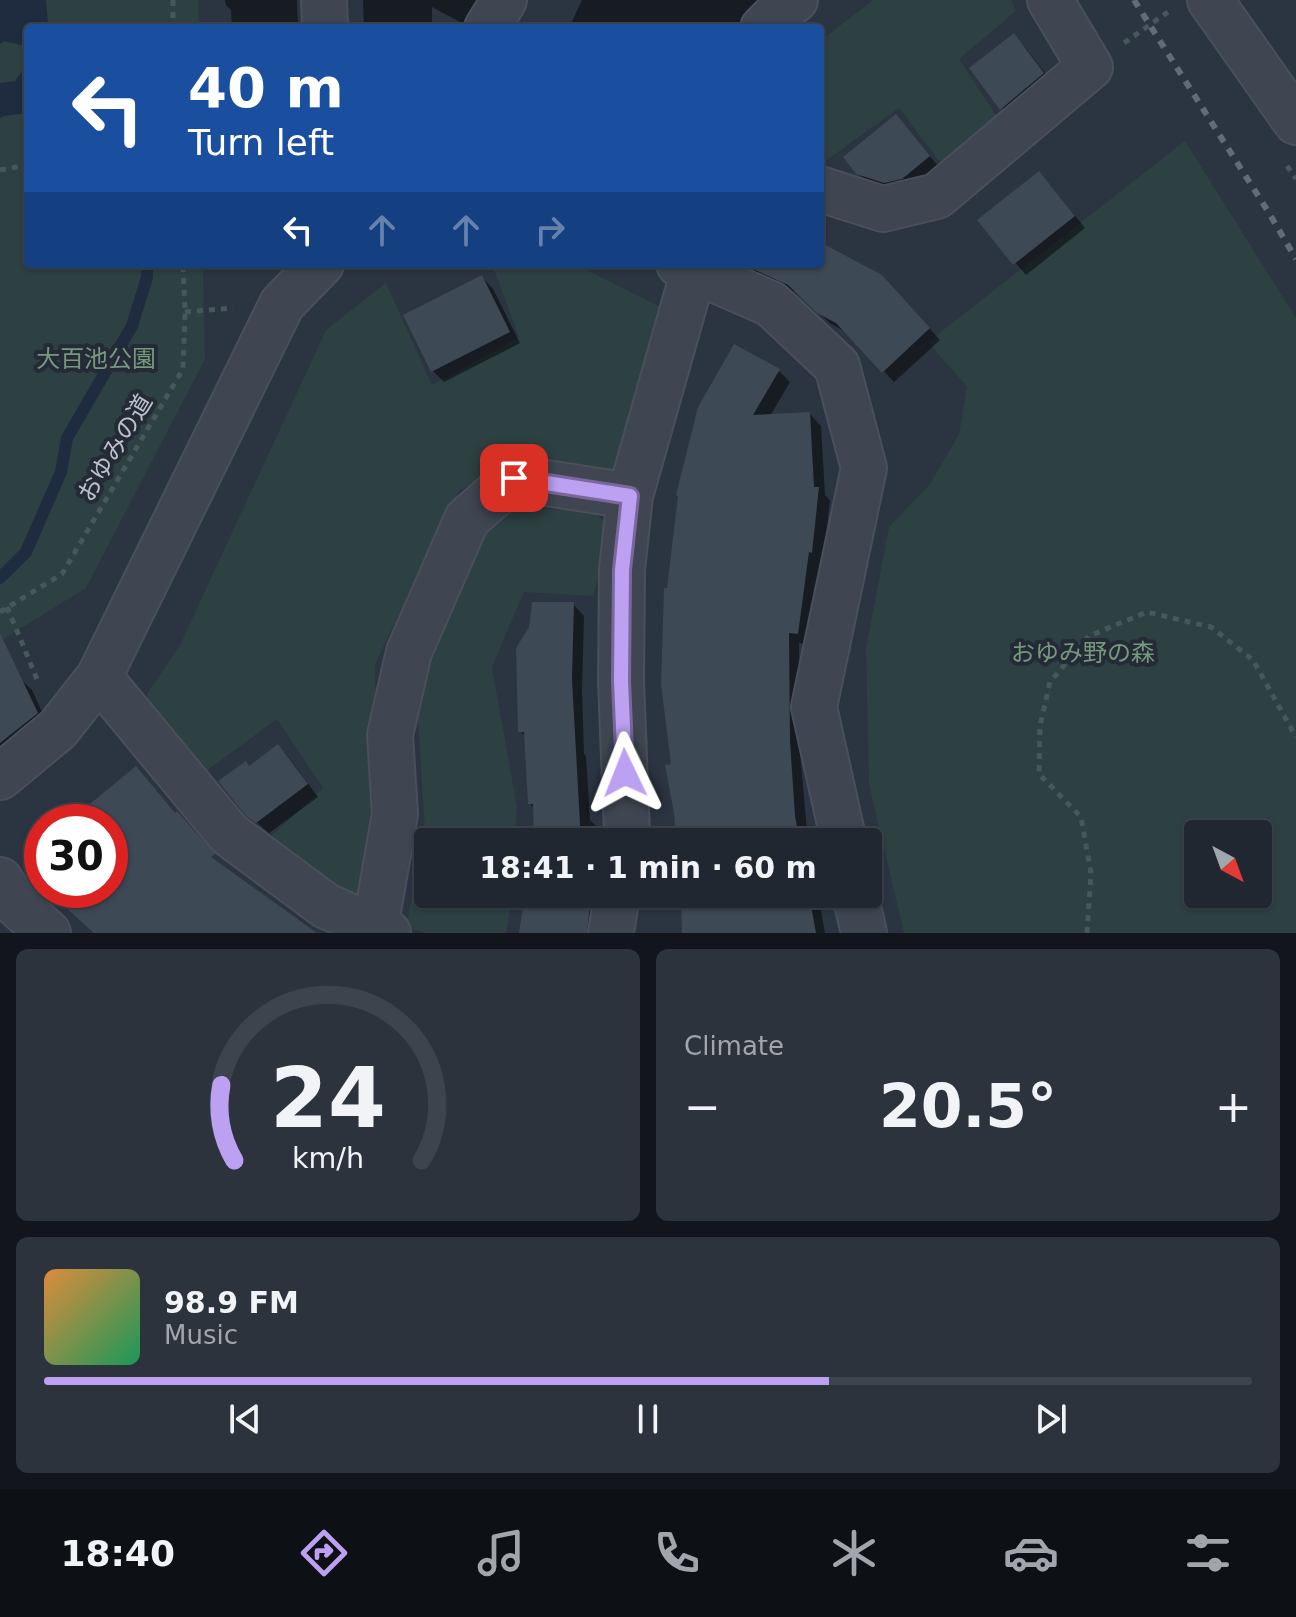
<!DOCTYPE html>
<html lang="en">
<head>
<meta charset="utf-8">
<style>
	:root { --surface:#202731; --page:#2d333d; --text:#f1f3f6; --muted:#a2a5ab; --line:#3d444d; --accent:#bca0f2 }
	body { margin:0; font-family:"DejaVu Sans","Noto Sans JP",sans-serif; background:var(--page); color:var(--text); height:100vh; display:flex; flex-direction:column; font-size:30px; white-space:nowrap }
	* { box-sizing:border-box; margin:0 }
	p { font-size:26px; color:var(--muted) }
	.icon { flex:none; width:44px; height:44px; fill:none; stroke:currentColor; stroke-width:2; stroke-linecap:round; stroke-linejoin:round }
	.map { position:relative; height:933px; overflow:hidden }
	.side { display:flex; flex-direction:column; gap:16px; padding:16px; background:#12151b; flex:1 }
	.side>* { flex:none }
	.hud { position:absolute; left:24px; top:24px; width:800px; height:244px; border-radius:8px; box-shadow:0 2px 6px #0004,0 0 0 2px var(--line); background:#1a4fa0; color:#fff; overflow:hidden }
	.needle { width:52px; rotate:139deg }
	.buttons { position:absolute; left:1184px; top:820px; display:grid; gap:16px }
	.buttons a { display:grid; place-items:center; width:88px; height:88px; border-radius:8px; background:var(--surface); box-shadow:0 2px 6px #0004,0 0 0 2px var(--line); font-size:40px }
	.speed { position:absolute; left:24px; top:804px; display:flex; gap:16px; font-size:40px; font-weight:700; text-align:center }
	.speed>* { display:grid; place-content:center; width:104px; height:104px; border-radius:50%; background:var(--surface); box-shadow:0 2px 6px #0004,0 0 0 2px var(--line); line-height:1 }
	.speed .limit { border:12px solid #d22; background:#fff; color:#111 }
	.pin { position:absolute; display:grid; place-items:center; width:68px; height:68px; color:#fff; margin:-34px; border-radius:16px; box-shadow:0 4px 12px #0006 }
	.me { position:absolute; width:88px; margin:-44px; rotate:358deg; stroke-linejoin:round; filter:drop-shadow(0 0 6px #0008) }
	.turn { display:flex; align-items:center; gap:28px; height:168px; padding:0 32px; font-size:36px }
	.turn .icon { width:104px; height:104px; stroke-width:2.5 }
	.turn b { display:block; font-size:56px; line-height:68px }
	.lanes { display:flex; align-items:center; height:76px; padding:0 32px; background:#0003; justify-content:center; gap:40px; direction:ltr }
	.lanes .off { opacity:.35 }
	.big { font-size:60px; font-weight:800; line-height:1.1 }
	.side .tile { flex:1; display:flex; flex-direction:column; justify-content:center; gap:12px; min-width:0; padding:0 28px; border-radius:12px; background:var(--page) }
	.side .dial { align-items:center; gap:0 }
	.dial svg { height:208px; overflow:visible; fill:none; stroke:var(--line); stroke-width:7; stroke-linecap:round; text-anchor:middle }
	.dial text { fill:var(--text); stroke:none }
	.song { display:flex; align-items:center; gap:24px }
	.cover { width:96px; height:96px; border-radius:12px; background:linear-gradient(135deg,hsl(30 70% 55%),hsl(150 70% 35%)) }
	.played { height:8px; border-radius:4px; background:linear-gradient(90deg,var(--accent) 65%,var(--line) 65%) }
	.keys { display:flex; justify-content:space-around; direction:ltr }
	.heat { display:flex; justify-content:space-between; align-items:center; font-size:44px; direction:ltr }
	.side .tiles { flex:1; display:grid; gap:16px; grid-template-columns:1fr 1fr }
	.tile:last-child { grid-column:span 2 }
	.trip { position:absolute; left:414px; top:828px; width:468px; height:80px; border-radius:8px; background:var(--surface); box-shadow:0 2px 6px #0004,0 0 0 2px var(--line); font-weight:800; line-height:80px; text-align:center }
	.dock { display:flex; height:128px; justify-content:space-around; align-items:center; background:#0d1014; color:var(--muted) }
	.dock .icon { width:56px; height:56px }
	.dock .active { color:var(--accent) }
	.dock b { font-size:36px; color:var(--text) }
	.map>svg:first-child { display:block }
	.green { fill:#2d4042; fill-rule:evenodd }
	.water { fill:#1f2c3f }
	.shadow { fill:#0007 }
	.lines { fill:none; stroke-linecap:round; stroke-linejoin:round }
	.stream { stroke:#1f2c3f; stroke-width:12 }
	.building { fill:#3e4956 }
	.minor-casing { stroke:#494f5b; stroke-width:48 }
	.path { stroke:#46585a; stroke-width:5; stroke-dasharray:6 6; stroke-linecap:butt }
	.minor { stroke:#3f4651; stroke-width:44 }
	.rail { stroke:#626b77; stroke-width:6; stroke-dasharray:8 8; stroke-linecap:butt }
	.route-casing { stroke:#7a689d; stroke-width:20 }
	.route { stroke:#bca0f2; stroke-width:14 }
	.labels { text-anchor:middle; dominant-baseline:central; stroke-width:8; stroke-linejoin:round; paint-order:stroke }
	.park-label { font-size:24px; fill:#76997e; stroke:#242b37 }
	.street-label { font-size:24px; fill:#bcc2cb; stroke:#242b37 }
</style>
</head>
<body>
<div class="map">
<svg width="1296" height="933" viewBox="0 0 1296 933">
	<rect width="100%" height="100%" fill="#2b3441"/>
	<path class="green" d="M0,0h198l1,28h-171v236h175l2,95 -119,229 -86,53z
		M873,0h138l5,11 -57,48 53,80 -57,43 -56,-74 -79,57v-124z
		M1185,141l111,177v615h-392l-35,-148 -3,-137 23,-121 41,-43 29,-50 8,-47 -39,-45zM1258,834v60h-60v-60z
		M492,264h83l86,43 -41,161c-28,9 -57,-5 -86,-6 -19,0 -59,19 -75,29l-84,173 1,161 -18,79 -88,-67 53,-49 -46,-69 -75,55 -52,-60 -3,-20 33,-49 146,-315 60,-47 46,102 87,-48z
		M520,506l76,7 14,17 -17,66 -69,-4 -32,75 25,140 -2,35h-87v52h85l-7,39h-81l-19,-6 19,-95 -8,-128 14,-59 47,-111z"/>
	<path class="water" d="M0,0h46l2,24 3,4h-23v85l-24,3 -4,2v-35l15,-2 10,-13v-22l-21,-5 -4,3z"/>
	<path class="shadow" d="M225,0h72l1,28h-66l-1,-18 -5,-5z
		M363,0h130l-22,28 -39,-21v21h-68z
		M582,0h192l-37,28h-168z
		M1014,36l11,11 29,38 -41,35 -11,-12 -30,-40z
		M896,117l44,51 -43,26 -27,-9 -12,-12z
		M1039,174l11,11 35,43 -59,47 -46,-54z
		M820,244l73,45 47,51 -46,42 -46,-49 -17,-9 -36,-32 -61,-28h86z
		M482,277l11,12 27,54 -76,39 -12,-12z
		M778,370l12,12 -20,34 40,-2 11,12 4,69 5,5 -7,63h-3l-11,81 -10,-1 1,110 8,89h-130l-5,-77 -5,-175 12,-94z
		M573,604l11,12 -2,75 2,63 2,2 4,64 6,6 1,16h-61l-1,-33 -5,-5 -4,-67 -6,-6z
		M20,679l12,11 16,35 -48,34v-70z
		M278,746l11,12 29,39 -49,36 -21,-19 2,-46z
		M42,850v31l-15,-17z
		M538,894h61l-5,39h-73l18,-34z
		M683,894h135l7,39h-141z"/>
	<g class="lines">
		<path class="stream" d="M0,578l26,-26 35,-80 6,-34 65,-112 15,-49v-13"/>
	</g>
	<path class="building" d="M1014,33l30,40 -44,37 -31,-42z
		M896,114l34,42 -28,23 -18,4 -28,-9 -13,-17z
		M1039,171l36,45 -62,49 -36,-45z
		M820,242l62,33 48,53 -48,45 -46,-50 -19,-10 -29,-28 -46,-21h78z
		M482,275l28,57 -79,40 -28,-57z
		M734,344l46,25 -27,46 57,-3 4,75h5l-7,66 -3,-1 -11,82 -9,-1 1,108 5,75 5,26h-124l-2,-29 -9,-48 6,-1 -10,-80 3,-96h3l11,-92 -2,-1 22,-88z
		M532,602h42l-2,77 9,163h-47l-1,-38h-5l-4,-72h-6l-2,-84 13,-21z
		M0,633l38,80 -38,30z
		M278,744l30,40 -52,39 -10,-7 -28,-35 28,-20 3,5z
		M136,766l39,47 2,-2 38,43 -4,3 106,76h-223l-48,-43h64v-68h-42z
		M525,894l65,11 -3,28h-68z
		M681,894h128l7,39h-134z"/>
	<g class="lines">
		<defs>
			<path id="minor" d="M324,0l1,28
				M1210,0l86,122
				M487,28l17,-28
				M763,28l19,-19 13,-9
				M820,189l63,20 54,-13 153,-129 -40,-67
				M679,264l92,40 66,62 27,102 -50,239 30,135
				M99,677l130,157 97,72 62,27
				M0,777l58,-48 41,-52 183,-373 39,-40
				M626,842l1,-8 -6,-153 1,-111 8,-74 64,-226
				M0,880l15,23 33,30
				M855,894l9,39
				M375,928l20,-114 -5,-79 19,-83 58,-133 47,-41 116,18
				M611,933l6,-39"/>
		</defs>
		<use href="#minor" class="minor-casing"/>
		<path class="path" d="M173,0v28
			M1124,43l44,-31
			M1287,166l9,13
			M0,170l28,-5
			M185,312l48,-4
			M7,607l32,77
			M0,612l62,-38 121,-205 2,-57 -2,-48
			M1087,933l4,-60 -10,-56 -42,-43 1,-48 10,-44 39,-46 58,-24 64,15 42,33 43,77"/>
		<use href="#minor" class="minor"/>
		<path class="rail" d="M1134,0l135,213 27,46"/>
	</g>
	<g class="lines">
		<defs>
			<path id="route" d="M514,478l116,18 -8,74 -1,111 4,92"/>
		</defs>
		<use href="#route" class="route-casing"/>
		<use href="#route" class="route"/>
	</g>
	<g class="labels">
		<g class="park-label">
			<text x="96" y="359">大百池公園</text>
			<text x="1083" y="653">おゆみ野の森</text>
		</g>
		<g class="street-label">
			<text transform="translate(115 448) rotate(-59)">おゆみの道</text>
		</g>
	</g>
</svg>
<div class="buttons">
<a><svg class="needle" viewBox="-14 -14 28 28"><path d="M0-13l5 13h-10z" fill="#e53935"/><path d="M0 13l5-13h-10z" fill="#a2a5ab"/></svg></a>
</div>
<div class="speed"><div class="limit">30</div></div>
<div class="pin" style="left:514px;top:478px;background:#d93025"><svg class="icon" aria-label="arrive" viewBox="0 0 24 24"><path d="M6 21V4h12l-3 4 3 4H6"/></svg></div>
<svg class="me" style="left:625px;top:773px" viewBox="-20 -20 40 40"><path d="M0-17L14 15 0 8-14 15z" fill="#bca0f2" stroke="#fff" stroke-width="4"/></svg>
<div class="trip">18:41 · 1 min · 60 m</div>
<div class="hud">
<div class="turn"><svg class="icon" aria-label="left" viewBox="0 0 24 24"><path d="M17 20v-9H6M10 6l-5 5 5 5"/></svg><div><b>40 m</b>Turn left</div></div>
<div class="lanes"><svg class="icon" aria-label="left" viewBox="0 0 24 24"><path d="M17 20v-9H6M10 6l-5 5 5 5"/></svg><svg class="icon off" aria-label="ahead" viewBox="0 0 24 24"><path d="M12 20V5M6 11l6-6 6 6"/></svg><svg class="icon off" aria-label="ahead" viewBox="0 0 24 24"><path d="M12 20V5M6 11l6-6 6 6"/></svg><svg class="icon off" aria-label="right" viewBox="0 0 24 24"><path d="M7 20v-9h11M14 6l5 5-5 5"/></svg></div>
</div>
</div>
<section class="side">
<div class="tiles">
<div class="tile dial"><svg viewBox="0 0 100 80">
<path d="M14 69A42 42 0 1 1 86 69"/>
<path d="M14 69A42 42 0 0 1 9 40" stroke="#bca0f2"/>
<text x="50" y="56" font-size="32" font-weight="700">24</text>
<text x="50" y="72" font-size="11">km/h</text>
</svg></div>
<div class="tile"><p>Climate</p>
<div class="heat"><a>−</a><b class="big">20.5°</b><a>+</a></div>
</div>
<div class="tile">
<div class="song"><i class="cover"></i><div><b>98.9 FM</b><p>Music</p></div></div>
<div class="played"></div>
<div class="keys"><svg class="icon" aria-label="previous" viewBox="0 0 24 24"><path d="M18 5L8 12l10 7zM5 5v14"/></svg><svg class="icon" aria-label="pause" viewBox="0 0 24 24"><path d="M8 5v14M16 5v14"/></svg><svg class="icon" aria-label="next" viewBox="0 0 24 24"><path d="M6 5l10 7-10 7zM19 5v14"/></svg></div>
</div>
</div>
</section>
<nav class="dock">
<b>18:40</b>
<svg class="icon active" aria-label="directions" viewBox="0 0 24 24"><path d="M12 3l9 9-9 9-9-9zM9 14v-3h6M13 9l2 2-2 2"/></svg>
<svg class="icon" aria-label="music" viewBox="0 0 24 24"><path d="M9 18V5l10-2v13"/><circle cx="6" cy="18" r="3"/><circle cx="16" cy="16" r="3"/></svg>
<svg class="icon" aria-label="phone" viewBox="0 0 24 24"><path d="M5 4h4l2 5-3 2q2 4 5 5l2-3 5 2v4C11 20 4 13 5 4z"/></svg>
<svg class="icon" aria-label="climate" viewBox="0 0 24 24"><path d="M12 3v18M4 7l16 10M4 17L20 7"/></svg>
<svg class="icon" aria-label="car" viewBox="0 0 24 24"><path d="M5 17H2v-5l4-1 3-4h7l3 4 3 1v5h-3M9 17h6M6 11h13"/><circle cx="7" cy="17" r="2"/><circle cx="17" cy="17" r="2"/></svg>
<svg class="icon" aria-label="filters" viewBox="0 0 24 24"><path d="M4 7h16M4 17h16"/><circle cx="9" cy="7" r="2"/><circle cx="15" cy="17" r="2"/></svg>
</nav>
</body>
</html>
